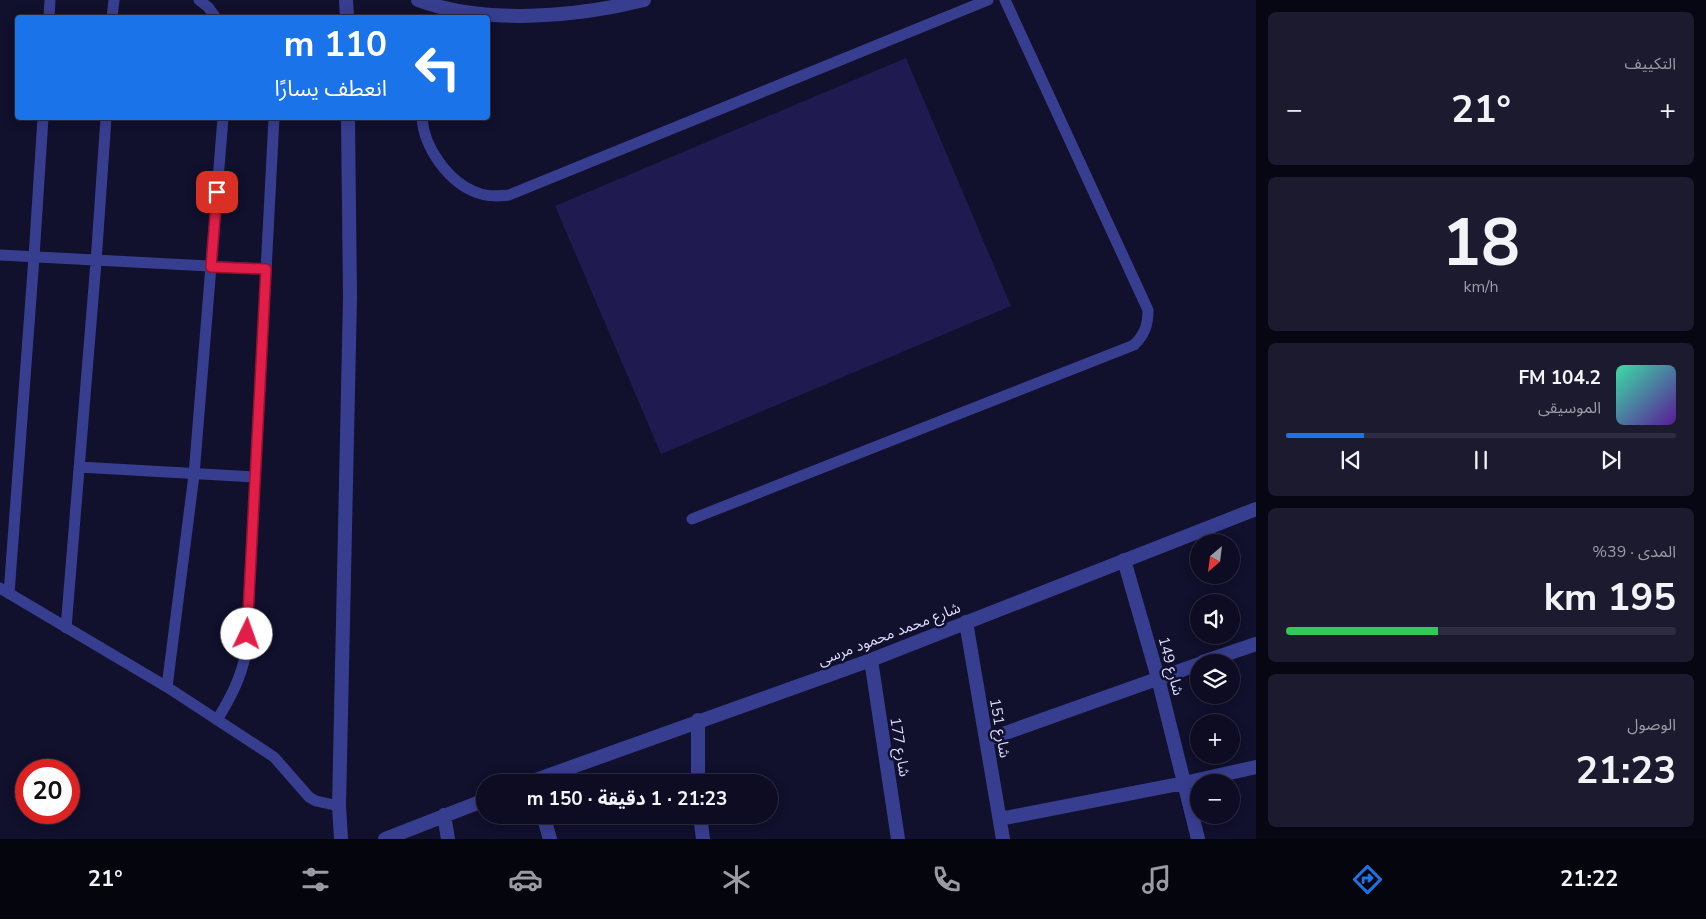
<!DOCTYPE html>
<html lang="ar">
<head>
<meta charset="utf-8">
<style>
	:root { --surface:#0d0c22; --page:#1b1a2f; --text:#f1f3f6; --muted:#9a9ba5; --line:#2d2c40; --accent:#1a73e8 }
	body { margin:0; font-family:"Nunito Sans","Noto Sans Arabic",sans-serif; background:var(--page); color:var(--text); direction:rtl; height:100vh; display:flex; flex-direction:column; font-size:19px; white-space:nowrap }
	* { box-sizing:border-box; margin:0 }
	p { font-size:16px; color:var(--muted) }
	.icon { flex:none; width:28px; height:28px; fill:none; stroke:currentColor; stroke-width:2; stroke-linecap:round; stroke-linejoin:round }
	.map { position:relative; flex:1; overflow:hidden; direction:ltr }
	.sheet { display:flex; flex-direction:column; gap:12px; padding:12px; background:#070713; width:450px }
	.sheet>* { flex:none }
	.guide { position:absolute; left:15px; top:15px; width:475px; height:105px; border-radius:5px; box-shadow:0 2px 12px #0003,0 0 0 1px var(--line); direction:rtl; background:#1a73e8; color:#fff; overflow:hidden }
	.needle { width:32px; rotate:208deg }
	.tools { position:absolute; left:1190px; top:534px; display:grid; gap:10px }
	.tools a { display:grid; place-items:center; width:50px; height:50px; border-radius:50%; background:var(--surface); box-shadow:0 2px 12px #0003,0 0 0 1px var(--line); font-size:25px }
	.speed { position:absolute; left:15px; top:759px; display:flex; gap:10px; font-size:25px; font-weight:700; text-align:center }
	.speed>* { display:grid; place-content:center; width:65px; height:65px; border-radius:50%; background:var(--surface); box-shadow:0 2px 12px #0003,0 0 0 1px var(--line); line-height:1 }
	.speed .limit { border:8px solid #d22; background:#fff; color:#111 }
	.pin { position:absolute; display:grid; place-items:center; width:42px; height:42px; color:#fff; margin:-21px; border-radius:10px; box-shadow:0 2px 8px #0006 }
	.me { position:absolute; width:55px; margin:-28px; rotate:3deg; stroke-linejoin:round; filter:drop-shadow(0 0 4px #0008) }
	.turn { display:flex; align-items:center; gap:18px; height:105px; padding:0 20px; font-size:22px }
	.turn .icon { width:65px; height:65px; stroke-width:2.5 }
	.turn b { display:block; font-size:35px; line-height:42px }
	.big { font-size:38px; font-weight:700; line-height:1.1 }
	.sheet .card { flex:1; display:flex; flex-direction:column; justify-content:center; gap:8px; min-width:0; padding:0 18px; border-radius:8px; background:var(--page) }
	.sheet .dial { align-items:center; gap:0 }
	.dial b { font-size:65px; line-height:1 }
	.song { display:flex; align-items:center; gap:15px }
	.cover { width:60px; height:60px; border-radius:8px; background:linear-gradient(135deg,hsl(160 70% 55%),hsl(270 70% 35%)) }
	.played { height:5px; border-radius:2px; background:linear-gradient(90deg,var(--accent) 20%,var(--line) 20%) }
	.keys { display:flex; justify-content:space-around; direction:ltr }
	.heat { display:flex; justify-content:space-between; align-items:center; font-size:28px; direction:ltr }
	.charge { height:8px; border-radius:4px; background:linear-gradient(90deg,#34c759 39%,var(--line) 0) }
	.trip { position:absolute; left:476px; top:774px; width:302px; height:50px; border-radius:25px; background:var(--surface); box-shadow:0 2px 12px #0003,0 0 0 1px var(--line); font-weight:700; line-height:50px; text-align:center; direction:rtl }
	.tab-bar { display:flex; height:80px; justify-content:space-around; align-items:center; background:#05050e; color:var(--muted) }
	.tab-bar .icon { width:35px; height:35px }
	.tab-bar .active { color:var(--accent) }
	.tab-bar b { font-size:22px; color:var(--text) }
	main { display:flex; flex:1; min-height:0 }
	.map>svg:first-child { display:block }
	.building { fill:#1f1a50 }
	.lines { fill:none; stroke-linecap:round; stroke-linejoin:round }
	.service { stroke:#383e8f; stroke-width:11 }
	.minor { stroke:#383e8f; stroke-width:14 }
	.tertiary { stroke:#383e8f; stroke-width:14 }
	.route-casing { stroke:#92132f; stroke-width:12 }
	.route { stroke:#e11d48; stroke-width:9 }
	.labels { text-anchor:middle; dominant-baseline:central; stroke-width:5; stroke-linejoin:round; paint-order:stroke }
	.street-label { font-size:15px; fill:#dcdcff; stroke:#11102d }
</style>
</head>
<body>
<main>
<section class="sheet">
<div class="card"><p>التكييف</p>
<div class="heat"><a>−</a><b class="big">21°</b><a>+</a></div>
</div>
<div class="card dial"><b>18</b><p>km/h</p></div>
<div class="card">
<div class="song"><i class="cover"></i><div><b>104.2 FM</b><p>الموسيقى</p></div></div>
<div class="played"></div>
<div class="keys"><svg class="icon" aria-label="previous" viewBox="0 0 24 24"><path d="M18 5L8 12l10 7zM5 5v14"/></svg><svg class="icon" aria-label="pause" viewBox="0 0 24 24"><path d="M8 5v14M16 5v14"/></svg><svg class="icon" aria-label="next" viewBox="0 0 24 24"><path d="M6 5l10 7-10 7zM19 5v14"/></svg></div>
</div>
<div class="card"><p>المدى · 39%</p><b class="big">195 km</b><div class="charge"></div></div>
<div class="card"><p>الوصول</p><b class="big">21:23</b></div>
</section>
<div class="map">
<svg width="1256" height="839" viewBox="0 0 1256 839">
	<rect width="100%" height="100%" fill="#11102d"/>
	<path class="building" d="M906,58l105,248 -350,148 -106,-248z"/>
	<g class="lines">
		<path class="service" d="M199,0l9,7 8,11
			M49,18l1,-18
			M112,18l2,-18
			M422,118c2,30 27,65 56,75 10,4 21,3 31,2l479,-195
			M0,255l266,14
			M79,467l176,10
			M692,519l442,-174c11,-11 14,-20 14,-35l-143,-310
			M0,588l167,99 107,70 35,40 7,4 23,5
			M9,594l25,-337 9,-139
			M66,628l30,-366 10,-144
			M167,687l27,-212 29,-357
			M217,720c14,-23 23,-40 29,-67l28,-535"/>
		<path class="minor" d="M346,0l1,18
			M1124,560l34,118 40,161
			M966,622l37,217
			M871,660l27,179
			M1203,662l53,-18
			M698,720v62
			M986,740l213,-76
			M530,782l341,-122 385,-151
			M444,815l4,24
			M543,815l7,24
			M700,815l3,24
			M1000,819l184,-36 72,-16
			M341,839l-2,-33 11,-508 -2,-180
			M385,839l100,-39"/>
		<path class="tertiary" d="M418,0c66,25 159,17 226,0"/>
	</g>
	<g class="lines">
		<defs>
			<path id="route" d="M217,192l-6,75 55,2 -19,365"/>
		</defs>
		<use href="#route" class="route-casing"/>
		<use href="#route" class="route"/>
	</g>
	<g class="labels">
		<g class="street-label">
			<text transform="translate(889 634) rotate(-21)">شارع محمد محمود مرسى</text>
			<text transform="translate(1171 666) rotate(75)">شارع 149</text>
			<text transform="translate(1000 728) rotate(80)">شارع 151</text>
			<text transform="translate(900 747) rotate(81)">شارع 177</text>
		</g>
	</g>
</svg>
<div class="tools">
<a><svg class="needle" viewBox="-14 -14 28 28"><path d="M0-13l5 13h-10z" fill="#e53935"/><path d="M0 13l5-13h-10z" fill="#9a9ba5"/></svg></a>
<a><svg class="icon" aria-label="sound" viewBox="0 0 24 24"><path d="M4 9h4l5-4v14l-5-4H4zM17 9q2 3 0 6"/></svg></a>
<a><svg class="icon" aria-label="layers" viewBox="0 0 24 24"><path d="M12 4l9 5-9 5-9-5zM3 14l9 5 9-5"/></svg></a>
<a>+</a>
<a>−</a>
</div>
<div class="speed"><div class="limit">20</div></div>
<div class="pin" style="left:217px;top:192px;background:#d93025"><svg class="icon" aria-label="arrive" viewBox="0 0 24 24"><path d="M6 21V4h12l-3 4 3 4H6"/></svg></div>
<svg class="me" style="left:247px;top:634px" viewBox="-20 -20 40 40"><circle r="19" fill="#fff"/><path d="M0-13L10 11 0 6-10 11z" fill="#e11d48"/></svg>
<div class="trip">21:23 · 1 دقيقة · 150 m</div>
<div class="guide">
<div class="turn"><svg class="icon" aria-label="left" viewBox="0 0 24 24"><path d="M17 20v-9H6M10 6l-5 5 5 5"/></svg><div><b>110 m</b>انعطف يسارًا</div></div>
</div>
</div>
</main>
<nav class="tab-bar">
<b>21:22</b>
<svg class="icon active" aria-label="directions" viewBox="0 0 24 24"><path d="M12 3l9 9-9 9-9-9zM9 14v-3h6M13 9l2 2-2 2"/></svg>
<svg class="icon" aria-label="music" viewBox="0 0 24 24"><path d="M9 18V5l10-2v13"/><circle cx="6" cy="18" r="3"/><circle cx="16" cy="16" r="3"/></svg>
<svg class="icon" aria-label="phone" viewBox="0 0 24 24"><path d="M5 4h4l2 5-3 2q2 4 5 5l2-3 5 2v4C11 20 4 13 5 4z"/></svg>
<svg class="icon" aria-label="climate" viewBox="0 0 24 24"><path d="M12 3v18M4 7l16 10M4 17L20 7"/></svg>
<svg class="icon" aria-label="car" viewBox="0 0 24 24"><path d="M5 17H2v-5l4-1 3-4h7l3 4 3 1v5h-3M9 17h6M6 11h13"/><circle cx="7" cy="17" r="2"/><circle cx="17" cy="17" r="2"/></svg>
<svg class="icon" aria-label="filters" viewBox="0 0 24 24"><path d="M4 7h16M4 17h16"/><circle cx="9" cy="7" r="2"/><circle cx="15" cy="17" r="2"/></svg>
<b>21°</b>
</nav>
</body>
</html>
